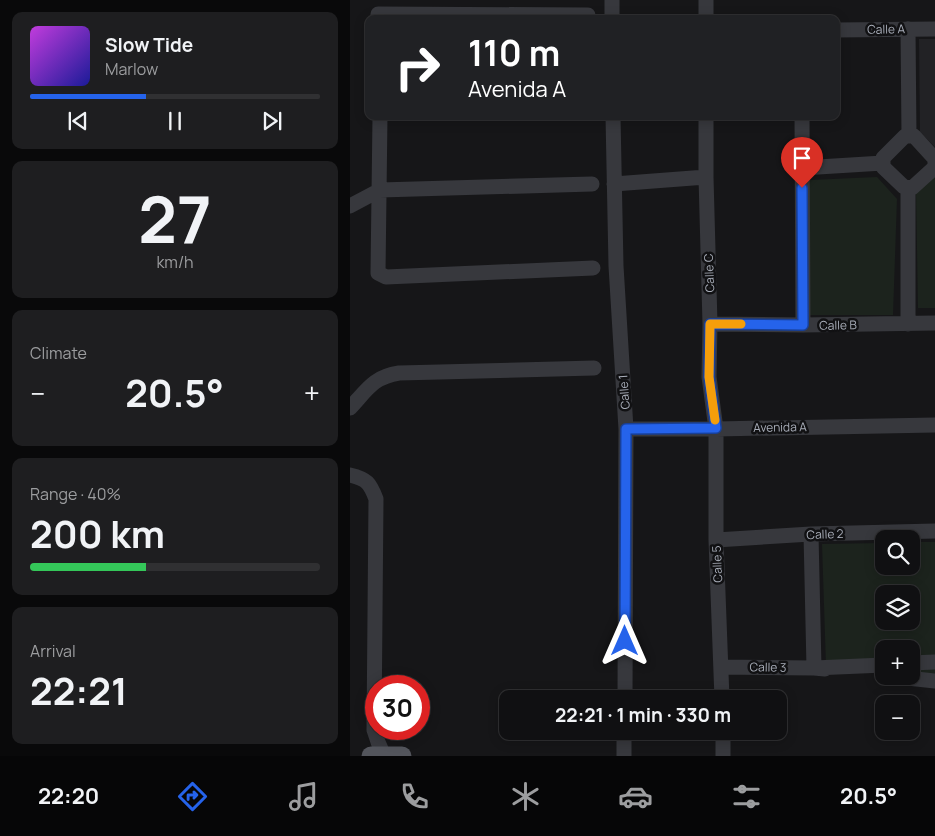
<!DOCTYPE html>
<html lang="en">
<head>
<meta charset="utf-8">
<style>
	:root { --surface:#101012; --page:#1e1e20; --text:#f1f3f6; --muted:#9c9d9f; --line:#303032; --accent:#2563eb }
	body { margin:0; font-family:Manrope,sans-serif; background:var(--page); color:var(--text); height:100vh; display:flex; flex-direction:column; font-size:19px; white-space:nowrap }
	* { box-sizing:border-box; margin:0 }
	p { font-size:16px; color:var(--muted) }
	.icon { flex:none; width:28px; height:28px; fill:none; stroke:currentColor; stroke-width:2; stroke-linecap:round; stroke-linejoin:round }
	.map { position:relative; flex:1; overflow:hidden }
	.drawer { display:flex; flex-direction:column; gap:12px; padding:12px; background:#09090a; width:350px }
	.drawer>* { flex:none }
	.top-card { position:absolute; left:15px; top:15px; width:475px; height:105px; border-radius:10px; box-shadow:0 2px 12px #0003,0 0 0 1px var(--line); background:#202124; color:#fff; overflow:hidden }
	.tools { position:absolute; left:525px; top:530px; display:grid; gap:10px }
	.tools a { display:grid; place-items:center; width:45px; height:45px; border-radius:10px; background:var(--surface); box-shadow:0 2px 12px #0003,0 0 0 1px var(--line); font-size:25px }
	.speed { position:absolute; left:15px; top:675px; display:flex; gap:10px; font-size:25px; font-weight:700; text-align:center }
	.speed>* { display:grid; place-content:center; width:65px; height:65px; border-radius:50%; background:var(--surface); box-shadow:0 2px 12px #0003,0 0 0 1px var(--line); line-height:1 }
	.speed .limit { border:8px solid #d22; background:#fff; color:#111 }
	.pin { position:absolute; display:grid; place-items:center; width:42px; height:42px; color:#fff; margin:-51px -21px; border-radius:50% 50% 50% 0; rotate:-45deg; box-shadow:0 0 5px #0007 }
	.pin .icon { rotate:45deg }
	.me { position:absolute; width:55px; margin:-28px; rotate:0deg; stroke-linejoin:round; filter:drop-shadow(0 0 4px #0008) }
	.turn { display:flex; align-items:center; gap:18px; height:105px; padding:0 20px; font-size:22px }
	.turn .icon { width:65px; height:65px; stroke-width:2.5 }
	.turn b { display:block; font-size:35px; line-height:42px }
	.big { font-size:38px; font-weight:700; line-height:1.1 }
	.drawer .widget { flex:1; display:flex; flex-direction:column; justify-content:center; gap:8px; min-width:0; padding:0 18px; border-radius:10px; background:var(--page) }
	.drawer .dial { align-items:center; gap:0 }
	.dial b { font-size:65px; line-height:1 }
	.song { display:flex; align-items:center; gap:15px }
	.cover { width:60px; height:60px; border-radius:8px; background:linear-gradient(135deg,hsl(290 70% 55%),hsl(240 70% 35%)) }
	.played { height:5px; border-radius:2px; background:linear-gradient(90deg,var(--accent) 40%,var(--line) 40%) }
	.keys { display:flex; justify-content:space-around; direction:ltr }
	.heat { display:flex; justify-content:space-between; align-items:center; font-size:28px; direction:ltr }
	.charge { height:8px; border-radius:4px; background:linear-gradient(90deg,#34c759 40%,var(--line) 0) }
	.trip { position:absolute; left:149px; top:690px; width:288px; height:50px; border-radius:10px; background:var(--surface); box-shadow:0 2px 12px #0003,0 0 0 1px var(--line); font-weight:700; line-height:50px; text-align:center }
	.menu { display:flex; height:80px; justify-content:space-around; align-items:center; background:#060607; color:var(--muted) }
	.menu .icon { width:35px; height:35px }
	.menu .on { color:var(--accent) }
	.menu b { font-size:22px; color:var(--text) }
	main { display:flex; flex:1; min-height:0 }
	.map>svg:first-child { display:block }
	.built { fill:#222225 }
	.green { fill:#1c231d; fill-rule:evenodd }
	.lines { fill:none; stroke-linecap:round; stroke-linejoin:round }
	.minor { stroke:#37383d; stroke-width:15 }
	.major { stroke:#53555c; stroke-width:19 }
	.route-casing { stroke:#184099; stroke-width:12 }
	.route { stroke:#2563eb; stroke-width:9 }
	.slow { stroke:#f59e0b; stroke-width:9 }
	.labels { text-anchor:middle; dominant-baseline:central; stroke-width:5; stroke-linejoin:round; paint-order:stroke }
	.street-label { font-size:12px; fill:#a8adb8; stroke:#111113 }
</style>
</head>
<body>
<main>
<section class="drawer">
<div class="widget">
<div class="song"><i class="cover"></i><div><b>Slow Tide</b><p>Marlow</p></div></div>
<div class="played"></div>
<div class="keys"><svg class="icon" aria-label="previous" viewBox="0 0 24 24"><path d="M18 5L8 12l10 7zM5 5v14"/></svg><svg class="icon" aria-label="pause" viewBox="0 0 24 24"><path d="M8 5v14M16 5v14"/></svg><svg class="icon" aria-label="next" viewBox="0 0 24 24"><path d="M6 5l10 7-10 7zM19 5v14"/></svg></div>
</div>
<div class="widget dial"><b>27</b><p>km/h</p></div>
<div class="widget"><p>Climate</p>
<div class="heat"><a>−</a><b class="big">20.5°</b><a>+</a></div>
</div>
<div class="widget"><p>Range · 40%</p><b class="big">200 km</b><div class="charge"></div></div>
<div class="widget"><p>Arrival</p><b class="big">22:21</b></div>
</section>
<div class="map">
<svg width="585" height="756" viewBox="0 0 585 756">
	<rect width="100%" height="100%" fill="#161618"/>
	<path class="built" d="M569,39h16v108l-15,-15z"/>
	<path class="green" d="M585,174v134h-17l-2,-117z
		M527,177l20,22 -4,116h-83v-135z
		M561,542h24v132l-24,-2v-23h-27v21l-58,-4 -4,-122 62,-1v23h27zM534,594h27v27h-27z"/>
	<g class="lines">
		<path class="minor" d="M262,0v19
			M28,19v-5l210,1
			M356,19v-19
			M558,29l1,107
			M486,30l99,-1
			M30,116l-2,157 8,4 207,-9
			M263,116l3,150 10,163 -1,270
			M356,116v61l4,147 -1,53 7,52v111l6,159
			M452,116l1,209
			M555,136h9l21,23v8l-23,21 -8,-1 -21,-20v-9z
			M452,168l81,-5
			M264,184l92,-7
			M558,188v136
			M0,206l30,-16 212,-6
			M360,324l93,1 132,-2
			M0,408c17,-18 23,-31 49,-35l195,-5
			M276,429h90l219,-4
			M0,475c17,4 20,8 26,24l-2,231 4,12 6,14
			M461,534l3,134 70,-3
			M366,540l95,-6 124,-3
			M561,663l24,-1
			M371,667l93,1 11,1
			M539,676l46,5
			M373,731v25
			M274,756v-25"/>
		<path class="major" d="M21,756h31"/>
	</g>
	<g class="lines">
		<defs>
			<path id="route" d="M275,641l1,-212 90,-1 -7,-51 1,-53 93,1 -1,-137"/>
		</defs>
		<use href="#route" class="route-casing"/>
		<use href="#route" class="route"/>
		<path class="slow" d="M365,420l-6,-43 1,-53h31"/>
	</g>
	<g class="labels">
		<g class="street-label">
			<text transform="translate(536 29) rotate(-1)">Calle A</text>
			<text transform="translate(359 273) rotate(-92)">Calle C</text>
			<text transform="translate(488 325) rotate(-1)">Calle B</text>
			<text transform="translate(274 392) rotate(-94)">Calle 1</text>
			<text transform="translate(430 427) rotate(-1)">Avenida A</text>
			<text transform="translate(475 534) rotate(-2)">Calle 2</text>
			<text transform="translate(367 564) rotate(-92)">Calle 5</text>
			<text transform="translate(418 667) rotate(1)">Calle 3</text>
		</g>
	</g>
</svg>
<div class="tools">
<a><svg class="icon" aria-label="search" viewBox="0 0 24 24"><circle cx="10" cy="10" r="6"/><path d="M15 15l6 6"/></svg></a>
<a><svg class="icon" aria-label="layers" viewBox="0 0 24 24"><path d="M12 4l9 5-9 5-9-5zM3 14l9 5 9-5"/></svg></a>
<a>+</a>
<a>−</a>
</div>
<div class="speed"><div class="limit">30</div></div>
<div class="pin" style="left:452px;top:188px;background:#d93025"><svg class="icon" aria-label="arrive" viewBox="0 0 24 24"><path d="M6 21V4h12l-3 4 3 4H6"/></svg></div>
<svg class="me" style="left:275px;top:641px" viewBox="-20 -20 40 40"><path d="M0-17L14 15 0 8-14 15z" fill="#2563eb" stroke="#fff" stroke-width="4"/></svg>
<div class="trip">22:21 · 1 min · 330 m</div>
<div class="top-card">
<div class="turn"><svg class="icon" aria-label="right" viewBox="0 0 24 24"><path d="M7 20v-9h11M14 6l5 5-5 5"/></svg><div><b>110 m</b>Avenida A</div></div>
</div>
</div>
</main>
<nav class="menu">
<b>22:20</b>
<svg class="icon on" aria-label="directions" viewBox="0 0 24 24"><path d="M12 3l9 9-9 9-9-9zM9 14v-3h6M13 9l2 2-2 2"/></svg>
<svg class="icon" aria-label="music" viewBox="0 0 24 24"><path d="M9 18V5l10-2v13"/><circle cx="6" cy="18" r="3"/><circle cx="16" cy="16" r="3"/></svg>
<svg class="icon" aria-label="phone" viewBox="0 0 24 24"><path d="M5 4h4l2 5-3 2q2 4 5 5l2-3 5 2v4C11 20 4 13 5 4z"/></svg>
<svg class="icon" aria-label="climate" viewBox="0 0 24 24"><path d="M12 3v18M4 7l16 10M4 17L20 7"/></svg>
<svg class="icon" aria-label="car" viewBox="0 0 24 24"><path d="M5 17H2v-5l4-1 3-4h7l3 4 3 1v5h-3M9 17h6M6 11h13"/><circle cx="7" cy="17" r="2"/><circle cx="17" cy="17" r="2"/></svg>
<svg class="icon" aria-label="filters" viewBox="0 0 24 24"><path d="M4 7h16M4 17h16"/><circle cx="9" cy="7" r="2"/><circle cx="15" cy="17" r="2"/></svg>
<b>20.5°</b>
</nav>
</body>
</html>
